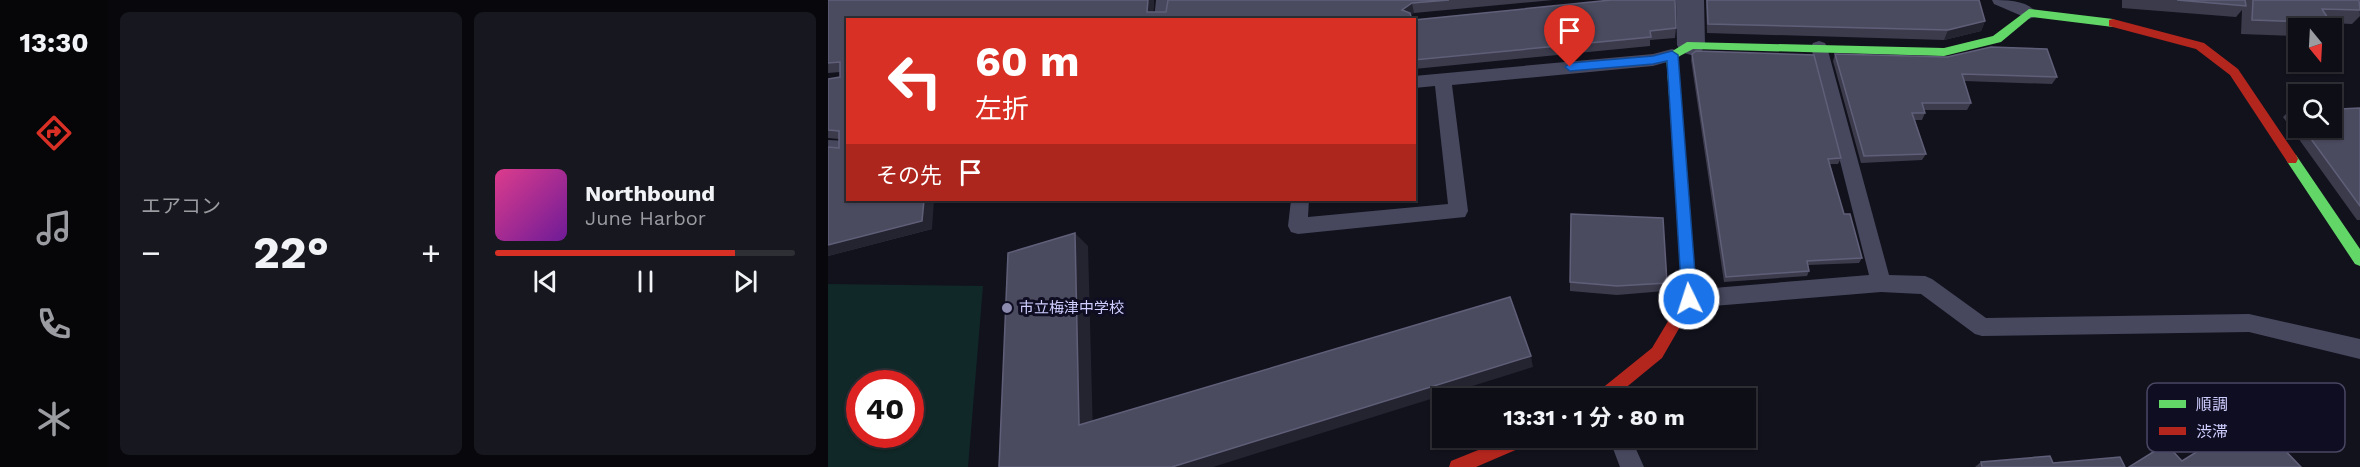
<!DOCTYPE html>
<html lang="ja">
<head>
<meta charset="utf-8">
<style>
	:root { --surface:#0e0e16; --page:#17171f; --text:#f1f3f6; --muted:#9b9ca1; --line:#2e2e35; --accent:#d93025 }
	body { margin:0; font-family:"Work Sans","Noto Sans JP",sans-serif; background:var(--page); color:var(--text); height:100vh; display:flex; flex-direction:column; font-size:22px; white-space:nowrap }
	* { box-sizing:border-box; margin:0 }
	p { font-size:20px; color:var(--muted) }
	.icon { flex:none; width:33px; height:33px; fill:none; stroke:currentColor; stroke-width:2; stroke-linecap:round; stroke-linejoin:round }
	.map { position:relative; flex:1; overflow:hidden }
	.panel { display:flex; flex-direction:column; gap:12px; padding:12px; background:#08080c; width:720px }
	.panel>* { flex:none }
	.hud { position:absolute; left:18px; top:18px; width:570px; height:183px; border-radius:0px; box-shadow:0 2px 4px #0004,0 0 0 2px var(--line); background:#d93025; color:#fff; overflow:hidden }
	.needle { width:39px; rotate:162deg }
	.buttons { position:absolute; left:1460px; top:18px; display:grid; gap:12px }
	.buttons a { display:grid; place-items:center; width:54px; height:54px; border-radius:0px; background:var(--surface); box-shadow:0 2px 4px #0004,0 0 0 2px var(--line); font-size:30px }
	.speed { position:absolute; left:18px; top:370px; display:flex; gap:12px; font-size:30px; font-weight:700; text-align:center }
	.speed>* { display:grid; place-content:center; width:78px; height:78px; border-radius:50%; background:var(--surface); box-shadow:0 2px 4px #0004,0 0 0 2px var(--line); line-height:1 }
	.speed .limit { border:9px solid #d22; background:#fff; color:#111 }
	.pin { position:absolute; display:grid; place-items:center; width:51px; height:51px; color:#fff; margin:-62px -26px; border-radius:50% 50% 50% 0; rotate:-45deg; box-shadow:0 0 6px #0007 }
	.pin .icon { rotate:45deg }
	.me { position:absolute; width:66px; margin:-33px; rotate:356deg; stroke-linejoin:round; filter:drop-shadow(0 0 4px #0008) }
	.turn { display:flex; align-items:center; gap:21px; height:126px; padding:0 30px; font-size:27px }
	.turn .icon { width:78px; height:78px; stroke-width:2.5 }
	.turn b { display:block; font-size:42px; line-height:51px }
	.then { display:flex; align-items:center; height:57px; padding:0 30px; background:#0003; gap:12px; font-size:22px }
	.big { font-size:45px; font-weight:700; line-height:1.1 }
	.panel .widget { flex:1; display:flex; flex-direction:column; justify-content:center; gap:9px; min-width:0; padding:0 21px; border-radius:9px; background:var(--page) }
	.song { display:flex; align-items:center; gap:18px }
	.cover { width:72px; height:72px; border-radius:9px; background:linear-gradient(135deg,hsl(330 70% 55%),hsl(280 70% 35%)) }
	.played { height:6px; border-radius:3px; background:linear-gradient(90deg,var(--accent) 80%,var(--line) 80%) }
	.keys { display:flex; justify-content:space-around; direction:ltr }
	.heat { display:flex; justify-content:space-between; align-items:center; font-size:33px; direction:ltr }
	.panel .tiles { flex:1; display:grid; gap:12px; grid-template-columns:repeat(2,1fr) }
	.trip { position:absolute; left:604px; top:388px; width:324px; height:60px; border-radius:0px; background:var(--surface); box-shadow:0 2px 4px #0004,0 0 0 2px var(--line); font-weight:700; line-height:60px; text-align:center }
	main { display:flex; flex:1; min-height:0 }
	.tabs { display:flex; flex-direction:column; width:108px; justify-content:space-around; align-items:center; background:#060609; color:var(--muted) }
	.tabs .icon { width:42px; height:42px }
	.tabs .selected { color:var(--accent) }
	.tabs b { font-size:27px; color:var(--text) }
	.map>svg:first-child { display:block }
	.green { fill:#102827; fill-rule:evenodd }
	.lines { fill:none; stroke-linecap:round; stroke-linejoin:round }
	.lane { fill:#47485e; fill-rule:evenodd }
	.street { fill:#47485e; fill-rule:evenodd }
	.fast { fill:#63d668; fill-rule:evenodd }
	.jam { fill:#b3261e; fill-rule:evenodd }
	.wall { fill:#3b3b4c }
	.shaded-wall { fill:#242431 }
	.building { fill:#4b4b60; stroke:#605f79; stroke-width:1.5 }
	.route { fill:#1a73e8; stroke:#114b97; stroke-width:1.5 }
	.poi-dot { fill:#8d8cb0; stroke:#0f0d21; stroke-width:2 }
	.labels { text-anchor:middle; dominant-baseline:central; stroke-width:6; stroke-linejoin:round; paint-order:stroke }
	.poi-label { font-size:15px; fill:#cfceff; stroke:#0f0d21; text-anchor:start }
	.key { fill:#0f0d21; stroke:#494764; stroke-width:1.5 }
	.key-label { font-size:16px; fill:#cfceff }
</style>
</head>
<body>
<main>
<nav class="tabs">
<b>13:30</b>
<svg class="icon selected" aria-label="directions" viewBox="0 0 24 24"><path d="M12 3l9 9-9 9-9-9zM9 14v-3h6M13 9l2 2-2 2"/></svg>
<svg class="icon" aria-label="music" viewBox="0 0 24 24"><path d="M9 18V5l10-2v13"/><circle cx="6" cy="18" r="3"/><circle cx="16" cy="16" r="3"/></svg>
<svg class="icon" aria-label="phone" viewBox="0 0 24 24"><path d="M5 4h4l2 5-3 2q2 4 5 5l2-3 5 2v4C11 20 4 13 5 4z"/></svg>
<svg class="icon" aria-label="climate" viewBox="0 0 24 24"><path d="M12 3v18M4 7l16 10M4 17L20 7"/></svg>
</nav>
<section class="panel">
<div class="tiles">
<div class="widget"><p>エアコン</p>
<div class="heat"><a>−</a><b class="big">22°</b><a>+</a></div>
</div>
<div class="widget">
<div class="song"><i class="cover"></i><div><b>Northbound</b><p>June Harbor</p></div></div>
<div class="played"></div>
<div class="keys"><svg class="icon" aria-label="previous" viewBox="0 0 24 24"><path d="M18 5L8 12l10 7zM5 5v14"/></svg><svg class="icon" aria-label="pause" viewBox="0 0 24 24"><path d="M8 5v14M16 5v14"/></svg><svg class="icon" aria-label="next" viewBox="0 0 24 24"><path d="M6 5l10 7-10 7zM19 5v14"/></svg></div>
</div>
</div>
</section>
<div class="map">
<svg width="1532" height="467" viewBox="0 0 1532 467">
	<rect width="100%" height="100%" fill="#12121d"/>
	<path class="green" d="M0,284l155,2 -15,181h-140zM32,384h50v51h-50z"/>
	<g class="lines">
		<path class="lane" d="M328,0h16l-2,20h-16z
			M1164,0c15,0 35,0 45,13l-2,4 -6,2 -35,-15z
			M991,41l6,2 2,4 62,228 36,1 7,3 54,39 263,-4 111,25v20l-111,-27 -267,4 -7,-2 -54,-40 -40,-2 -192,16 -7,-3 -3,-6 3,-6 7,-3 180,-15 -58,-228 2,-4z
			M844,49l6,2 2,4 -2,4 -25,7 -201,19 16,126 -3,6 -167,17 -7,-2 -3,-6 3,-26h18l-1,17 140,-13 -13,-118 -21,2v-12l239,-22z
			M0,140l20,1v14l-20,-1z
			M781,438h22l13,29h-24z"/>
		<path class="street" d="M848,0h28l1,45 -4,7 -10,3 -10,-3 -4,-7z"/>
		<path class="fast" d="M1201,9l84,10 6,4 -6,4 -82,-10 -30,25 -57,14 -251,-7 -15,8 5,67 -6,5 -6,-5 -5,-69 21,-13 257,6 49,-12z
			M1464,154l4,1 64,94v17l-5,-2 -67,-101 -2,-4z"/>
		<path class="jam" d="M1285,19l91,24 34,26 58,86 2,4 -2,4h-8l-58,-88 -34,-26 -87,-23v-6z
			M849,119l6,5 13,175 -34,59 -50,41h-20l3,-5 57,-46 30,-50 -11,-174z
			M680,438h26l-2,5 -56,24h-27l2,-6z"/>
	</g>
	<path class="wall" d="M0,0h326l-1,12h13l2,-12h385l-139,13 -566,7v180l84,29 -104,27v-109l11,1v-9l-11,-1v-59l12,-2v-5l-12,1z
		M878,0h273l6,21 -4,10 -37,9 -237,-7z
		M1294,0h237l1,16 -8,8 -22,-1 -5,5h-27v8l-57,-2 1,-24 -6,7 -114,-9z
		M586,20l262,8 -1,10 -25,2v6l-236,23z
		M864,54l149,104 -3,6h-8l14,50 18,44 -3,5 -51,2 1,6 -2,5 -83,6 -33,-222z
		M1007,54l222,23 -5,7 -88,-3 7,22 -4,7h-43l1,3 -3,7h-7l11,34 -4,6 -61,3 -28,-102z
		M1532,108v112h-3l-74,-103 7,-7h8v18h33l8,-19z
		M742,282l97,1 -2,8 -48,4 -47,-4z
		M1425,417l48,50 -119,-6 61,-39z
		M1153,462l72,1 72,4h-150z"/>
	<path class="shaded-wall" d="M320,0h6l-1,20 -6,-8z
		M584,3l2,10 -9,7 -3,-10z
		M1157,21l-4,10 -37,9 4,-10z
		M96,200h10l-2,29 -104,27v-11z
		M247,233l13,13 5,189 -14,-10z
		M703,356l2,11 -320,100h-41z"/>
	<path class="building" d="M0,0h320l-1,12h19l2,-12h281l-37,3 -10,7 8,3 2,7h-564v180h76l-2,21 -94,24v-98l11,1v-17l-11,-1v-51l12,-2v-15l-12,1z
		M783,0h64l1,28 -26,3 1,6 -237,23v-40z
		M879,0h272l6,21 -37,9 -240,-6z
		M1349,0h68l1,6z
		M1425,0h106l1,10 -38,-1 9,14 -79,-3z
		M1163,47l56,2 10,28 -95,-3 9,29h-49l3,10h-13l14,41 -62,2 -29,-102 112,3z
		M868,51l118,4 27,103 -13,1 16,55h6l12,44 -55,3 2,10 -83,6 -34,-223z
		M1503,107h7l1,2 21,-1v98l-57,-78h28z
		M1462,110h8v11z
		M743,214l92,4 4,65 -50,3 -47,-4z
		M247,233l4,192 431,-128 21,59 -359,111h-173l9,-214z
		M1425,417l48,50h-172l37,-23 16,17z
		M1222,456l3,7 67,-6 5,10h-143l-1,-5z"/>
	<path class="route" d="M844,51l6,4 19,244 -2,4 -6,2 -5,-2 -2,-4 -15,-238 -14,3 -83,7 -5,-4 5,-4 83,-7z"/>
	<circle class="poi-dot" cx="179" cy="308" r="6"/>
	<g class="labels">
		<g class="poi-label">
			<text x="191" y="308">市立梅津中学校</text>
		</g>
	</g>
	<rect x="1319" y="383" width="198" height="69" rx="9" class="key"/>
	<rect x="1331" y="400" width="27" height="8" fill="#63d668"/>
	<rect x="1331" y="427" width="27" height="8" fill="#b3261e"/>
	<g class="key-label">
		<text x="1368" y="410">順調</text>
		<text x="1368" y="437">渋滞</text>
	</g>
</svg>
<div class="buttons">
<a><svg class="needle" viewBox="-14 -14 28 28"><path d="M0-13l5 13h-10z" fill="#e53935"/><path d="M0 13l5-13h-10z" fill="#9b9ca1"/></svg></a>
<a><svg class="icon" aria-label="search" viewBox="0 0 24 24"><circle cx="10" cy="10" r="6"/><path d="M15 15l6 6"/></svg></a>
</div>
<div class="speed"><div class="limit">40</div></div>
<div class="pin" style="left:742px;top:67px;background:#d93025"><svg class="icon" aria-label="arrive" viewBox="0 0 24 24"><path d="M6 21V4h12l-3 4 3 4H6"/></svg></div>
<svg class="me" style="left:861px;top:299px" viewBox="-20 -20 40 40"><circle r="17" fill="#1a73e8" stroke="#fff" stroke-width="3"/><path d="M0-11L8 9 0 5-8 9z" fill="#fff"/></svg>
<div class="trip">13:31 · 1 分 · 80 m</div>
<div class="hud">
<div class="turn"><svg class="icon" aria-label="left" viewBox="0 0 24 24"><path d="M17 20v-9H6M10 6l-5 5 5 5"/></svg><div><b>60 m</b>左折</div></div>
<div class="then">その先<svg class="icon" aria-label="arrive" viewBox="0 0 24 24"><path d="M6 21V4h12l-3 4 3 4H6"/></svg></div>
</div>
</div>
</main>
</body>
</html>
